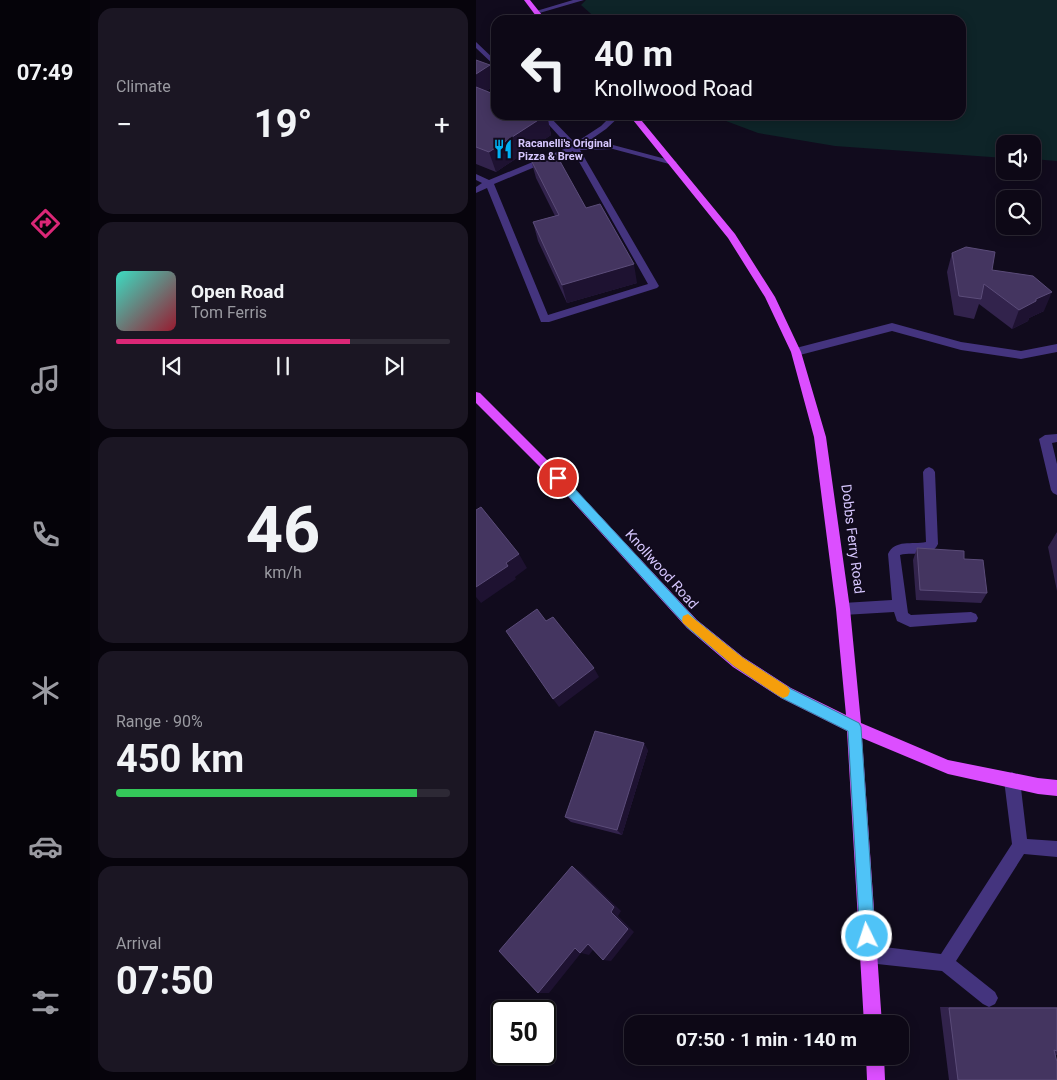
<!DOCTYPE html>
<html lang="en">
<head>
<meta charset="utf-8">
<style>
	:root { --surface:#0d0816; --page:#1b1623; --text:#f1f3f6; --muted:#9a9aa1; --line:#2d2935; --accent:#db2777 }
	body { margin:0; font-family:Roboto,sans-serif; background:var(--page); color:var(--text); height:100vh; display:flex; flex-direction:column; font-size:19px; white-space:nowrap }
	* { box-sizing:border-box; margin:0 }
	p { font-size:16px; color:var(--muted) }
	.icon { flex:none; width:28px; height:28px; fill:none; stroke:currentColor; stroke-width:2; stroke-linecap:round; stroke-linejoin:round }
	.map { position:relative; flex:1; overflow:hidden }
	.side { display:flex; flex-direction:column; gap:8px; padding:8px; background:#07040c; width:386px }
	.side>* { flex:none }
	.hud { position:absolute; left:15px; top:15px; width:475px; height:105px; border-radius:15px; box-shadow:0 2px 12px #0003,0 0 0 1px var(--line); background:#0d0816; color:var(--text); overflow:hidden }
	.buttons { position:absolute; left:520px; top:135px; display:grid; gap:10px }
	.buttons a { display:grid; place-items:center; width:45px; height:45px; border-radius:10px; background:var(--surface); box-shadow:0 2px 12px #0003,0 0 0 1px var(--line); font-size:25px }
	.speed { position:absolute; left:15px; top:1000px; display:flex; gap:10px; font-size:25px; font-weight:700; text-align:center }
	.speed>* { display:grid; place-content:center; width:65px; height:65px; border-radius:50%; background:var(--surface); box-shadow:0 2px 12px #0003,0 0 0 1px var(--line); line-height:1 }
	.speed .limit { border:2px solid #111; border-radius:8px; background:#fff; color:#111 }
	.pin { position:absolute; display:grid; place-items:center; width:42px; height:42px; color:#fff; margin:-21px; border:2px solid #fff; border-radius:50%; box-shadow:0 1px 5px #0007 }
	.me { position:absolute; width:55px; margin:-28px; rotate:356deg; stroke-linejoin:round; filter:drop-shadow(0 0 4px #0008) }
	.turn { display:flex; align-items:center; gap:18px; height:105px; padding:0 20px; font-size:22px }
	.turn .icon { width:65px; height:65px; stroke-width:2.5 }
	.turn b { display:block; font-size:35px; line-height:42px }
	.big { font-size:38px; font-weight:700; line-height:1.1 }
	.side .widget { flex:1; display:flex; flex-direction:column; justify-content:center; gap:8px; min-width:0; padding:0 18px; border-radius:15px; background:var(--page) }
	.side .dial { align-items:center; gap:0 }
	.dial b { font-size:65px; line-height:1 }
	.song { display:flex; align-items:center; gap:15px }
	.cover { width:60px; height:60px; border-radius:8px; background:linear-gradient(135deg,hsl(170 70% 55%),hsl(350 70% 35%)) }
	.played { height:5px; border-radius:2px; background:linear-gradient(90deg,var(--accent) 70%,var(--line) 70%) }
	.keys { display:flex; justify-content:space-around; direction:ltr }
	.heat { display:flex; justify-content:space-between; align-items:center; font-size:28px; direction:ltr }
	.charge { height:8px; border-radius:4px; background:linear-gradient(90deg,#34c759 90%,var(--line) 0) }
	.trip { position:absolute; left:148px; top:1015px; width:285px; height:50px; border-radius:15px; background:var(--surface); box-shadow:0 2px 12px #0003,0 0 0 1px var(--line); font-weight:700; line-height:50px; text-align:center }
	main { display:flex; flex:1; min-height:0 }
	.tab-bar { display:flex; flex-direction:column; width:90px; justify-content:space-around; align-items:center; background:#050309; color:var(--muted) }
	.tab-bar .icon { width:35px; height:35px }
	.tab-bar .active { color:var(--accent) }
	.tab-bar b { font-size:22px; color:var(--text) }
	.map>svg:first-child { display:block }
	.green { fill:#0e2428 }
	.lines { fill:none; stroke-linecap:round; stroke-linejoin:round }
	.minor { fill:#44347e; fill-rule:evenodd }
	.major { fill:#dc4eff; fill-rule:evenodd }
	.wall { fill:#32234c }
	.shaded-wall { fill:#1e1231 }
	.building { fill:#443560; stroke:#5b4c79 }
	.route { fill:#4fc3f7; stroke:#337fa1 }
	.slow { fill:#f59e0b }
	.labels { text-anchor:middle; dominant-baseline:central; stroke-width:4; stroke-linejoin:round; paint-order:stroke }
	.far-poi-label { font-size:11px; font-weight:bold; fill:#d7c7ff; stroke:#110b1d; text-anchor:start }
	.street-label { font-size:14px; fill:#d7c7ff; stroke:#110b1d }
</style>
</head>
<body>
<main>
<nav class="tab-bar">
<b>07:49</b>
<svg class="icon active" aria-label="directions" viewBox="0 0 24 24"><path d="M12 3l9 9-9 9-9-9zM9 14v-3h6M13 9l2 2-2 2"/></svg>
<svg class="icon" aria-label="music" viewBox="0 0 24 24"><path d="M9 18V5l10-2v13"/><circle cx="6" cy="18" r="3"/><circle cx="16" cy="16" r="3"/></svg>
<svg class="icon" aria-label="phone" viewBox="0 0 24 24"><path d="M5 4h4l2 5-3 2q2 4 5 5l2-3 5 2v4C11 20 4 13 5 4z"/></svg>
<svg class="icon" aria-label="climate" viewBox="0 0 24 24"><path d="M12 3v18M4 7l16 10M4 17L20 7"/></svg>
<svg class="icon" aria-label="car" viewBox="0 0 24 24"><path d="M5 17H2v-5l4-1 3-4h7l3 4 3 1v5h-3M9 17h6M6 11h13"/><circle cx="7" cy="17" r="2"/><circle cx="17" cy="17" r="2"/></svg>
<svg class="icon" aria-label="filters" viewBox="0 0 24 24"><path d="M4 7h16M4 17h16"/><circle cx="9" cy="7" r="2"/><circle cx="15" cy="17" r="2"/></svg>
</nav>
<section class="side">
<div class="widget"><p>Climate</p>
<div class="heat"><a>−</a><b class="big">19°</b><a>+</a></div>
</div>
<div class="widget">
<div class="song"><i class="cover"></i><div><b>Open Road</b><p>Tom Ferris</p></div></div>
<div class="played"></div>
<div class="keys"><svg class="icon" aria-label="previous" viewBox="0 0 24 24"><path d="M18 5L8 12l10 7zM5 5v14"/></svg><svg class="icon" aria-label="pause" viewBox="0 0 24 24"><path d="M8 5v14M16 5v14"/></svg><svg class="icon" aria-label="next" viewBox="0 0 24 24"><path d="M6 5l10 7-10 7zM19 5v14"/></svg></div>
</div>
<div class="widget dial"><b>46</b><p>km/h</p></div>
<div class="widget"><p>Range · 90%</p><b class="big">450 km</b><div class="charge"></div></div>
<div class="widget"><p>Arrival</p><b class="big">07:50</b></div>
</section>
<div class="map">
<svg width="581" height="1080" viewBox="0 0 581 1080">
	<rect width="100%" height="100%" fill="#110b1d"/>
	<path class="green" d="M110,0h471v161l-25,-2v-15h-27v14l-170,-12 -77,-13 -48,-18h251v-95h-363l-17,-15z"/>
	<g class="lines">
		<path class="minor" d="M97,0h11l-48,14 -3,-2z
			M0,42l20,19v6l-20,-19z
			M64,115h8l27,28 26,-17 11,-11h9l-15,14 -23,16h30l64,17 -4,3 -60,-16 -33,1 79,136 -2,2 -108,34h-8l-54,-134 -11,5v-6l6,-4 -6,-3v-6l13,6 80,-33zM97,151l75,133 -100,31 -54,-131z
			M416,323l69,19 60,9 36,-7v8l-36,7 -60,-9 -69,-19 -96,25 -5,-4 5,-4z
			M581,434v8l-5,1 5,21v31l-4,-2 -2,-3 -12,-51 6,-4z
			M453,467l4,2 2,3 3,72c-7,15 -25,7 -38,11l8,58 3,2 60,-3 5,2 2,4 -2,4 -66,5 -13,-6 -3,-9 -51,3 -5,-2 -2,-4 2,-4 5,-2 49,-3 -4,-46c7,-15 24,-9 38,-12l-3,-70 2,-3z
			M536,772l5,3 3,5 7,59 30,2v16l-33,-3 -68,107 39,31 3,6 -3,6 -6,3 -6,-3 -41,-33 -74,-8 -6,-3 -3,-6 3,-6 6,-3 73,9 71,-110 -8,-64 3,-5z"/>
		<path class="major" d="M48,0h6l16,20h-7z
			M153,115h8l98,119 40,63 26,55 25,85 24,172 11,114 87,37 90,18 19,2v16l-19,-2 -90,-20 -86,-36 20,286h-18l-17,-293 -66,-33 -48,-31 -46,-39 -133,-147 -78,-78v-11l4,1 82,82 135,145 46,37 48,31 55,27 -10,-106 -22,-172 -23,-85 -26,-55 -37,-59z
			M390,1056h18l1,24h-18z"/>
	</g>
	<path class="wall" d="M0,60l20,25 -10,6 61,24 4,20 -55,37 -20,-8z
		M55,160l55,48 51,75 -70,20 -29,-62 -5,-19 22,-6 -19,-38z
		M476,253l40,17 52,41 -15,7 -1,3 -16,8 -33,-25 -5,15 -20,-4 -7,-43z
		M581,532v59l-9,-44z
		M441,548l47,11 23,34 -6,10 -65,-3 -3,-40z
		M172,750l-26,85 -51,-13 -6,-5z
		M464,1007h117v48h-2l2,25h-108z"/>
	<path class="shaded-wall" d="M14,65l6,20 -20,12v-23z
		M71,115l4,20 -55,37 -7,-20z
		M158,264l3,19 -70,20 -5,-18z
		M576,292l-8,19 -15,7 -1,3 -16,8 7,-19 17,-11z
		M43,554l8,14 -12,9 1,2 -35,24 -5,-6v-10l30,-24z
		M118,668l5,9 -40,30 -6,-8z
		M168,743l4,7 -26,85 -5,-5z
		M96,866l9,6 40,39 -3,5 16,16 -23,29 -8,-1 8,-48z
		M112,944l8,2 -7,9 -8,-2 -32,40h-11l37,-45z"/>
	<path class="building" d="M0,60l14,5 -14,9z
		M0,87l20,8v20h50l-57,37 -13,-5z
		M80,154l30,54 14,-4 34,60 -72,21 -29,-63 26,-7 -28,-55z
		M490,247l29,5 -3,18 41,6 19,16 -16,7v2l-17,9 -35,-26 -3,15 -22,-3 -7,-43z
		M5,507l38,47 -13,9 2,3 -32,21v-77z
		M441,548l47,3v8l19,1 4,33 -67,-3z
		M61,609l9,12 7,-4 41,51 -41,31 -47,-68z
		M119,731l49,12 -27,87 -52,-13z
		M96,866l42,41 -3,5 17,17 -25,31 -15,-16 -8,9 -5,-5 -37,45 -39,-42z
		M473,1008h108v43l-3,-1 3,12v18h-99z"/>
	<path class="route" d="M82,474l4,1 134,145 47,38 48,31 68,34 2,4 14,209 -2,5 -6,2 -5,-2 -2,-5 -12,-205 -66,-33 -48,-32 -46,-38 -133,-147 -2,-3 2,-3z"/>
	<path class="slow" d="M212,614l55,44 45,29 2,4 -2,5 -5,2 -4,-2 -45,-30 -51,-43 -1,-3 1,-4z"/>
	<defs>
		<symbol id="restaurant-bare" viewBox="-9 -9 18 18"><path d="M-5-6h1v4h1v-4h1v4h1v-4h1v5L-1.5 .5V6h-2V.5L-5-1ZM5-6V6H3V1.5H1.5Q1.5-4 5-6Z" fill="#00b0f2" stroke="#110b1d" stroke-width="2.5" paint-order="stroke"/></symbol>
	</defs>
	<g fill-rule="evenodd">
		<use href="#restaurant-bare" x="13" y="135" width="28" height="28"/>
	</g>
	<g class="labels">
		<g class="far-poi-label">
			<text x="42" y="143">Racanelli's Original<tspan x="42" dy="13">Pizza &amp; Brew</tspan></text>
		</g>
		<g class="street-label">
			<text transform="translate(377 539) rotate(83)">Dobbs Ferry Road</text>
			<text transform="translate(186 569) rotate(48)">Knollwood Road</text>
		</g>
	</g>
</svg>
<div class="buttons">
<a><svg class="icon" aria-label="sound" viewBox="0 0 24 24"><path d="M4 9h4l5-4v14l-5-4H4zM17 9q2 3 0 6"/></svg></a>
<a><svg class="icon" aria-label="search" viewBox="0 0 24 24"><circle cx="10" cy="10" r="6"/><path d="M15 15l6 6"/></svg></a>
</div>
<div class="speed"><div class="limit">50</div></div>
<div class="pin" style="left:82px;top:478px;background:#d93025"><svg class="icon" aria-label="arrive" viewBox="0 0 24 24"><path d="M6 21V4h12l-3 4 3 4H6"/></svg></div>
<svg class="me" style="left:391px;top:936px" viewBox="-20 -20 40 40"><circle r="17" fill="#4fc3f7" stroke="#fff" stroke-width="3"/><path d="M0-11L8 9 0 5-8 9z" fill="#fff"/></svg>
<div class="trip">07:50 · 1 min · 140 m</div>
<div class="hud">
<div class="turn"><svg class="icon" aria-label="left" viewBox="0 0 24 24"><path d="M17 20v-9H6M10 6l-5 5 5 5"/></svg><div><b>40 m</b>Knollwood Road</div></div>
</div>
</div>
</main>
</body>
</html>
